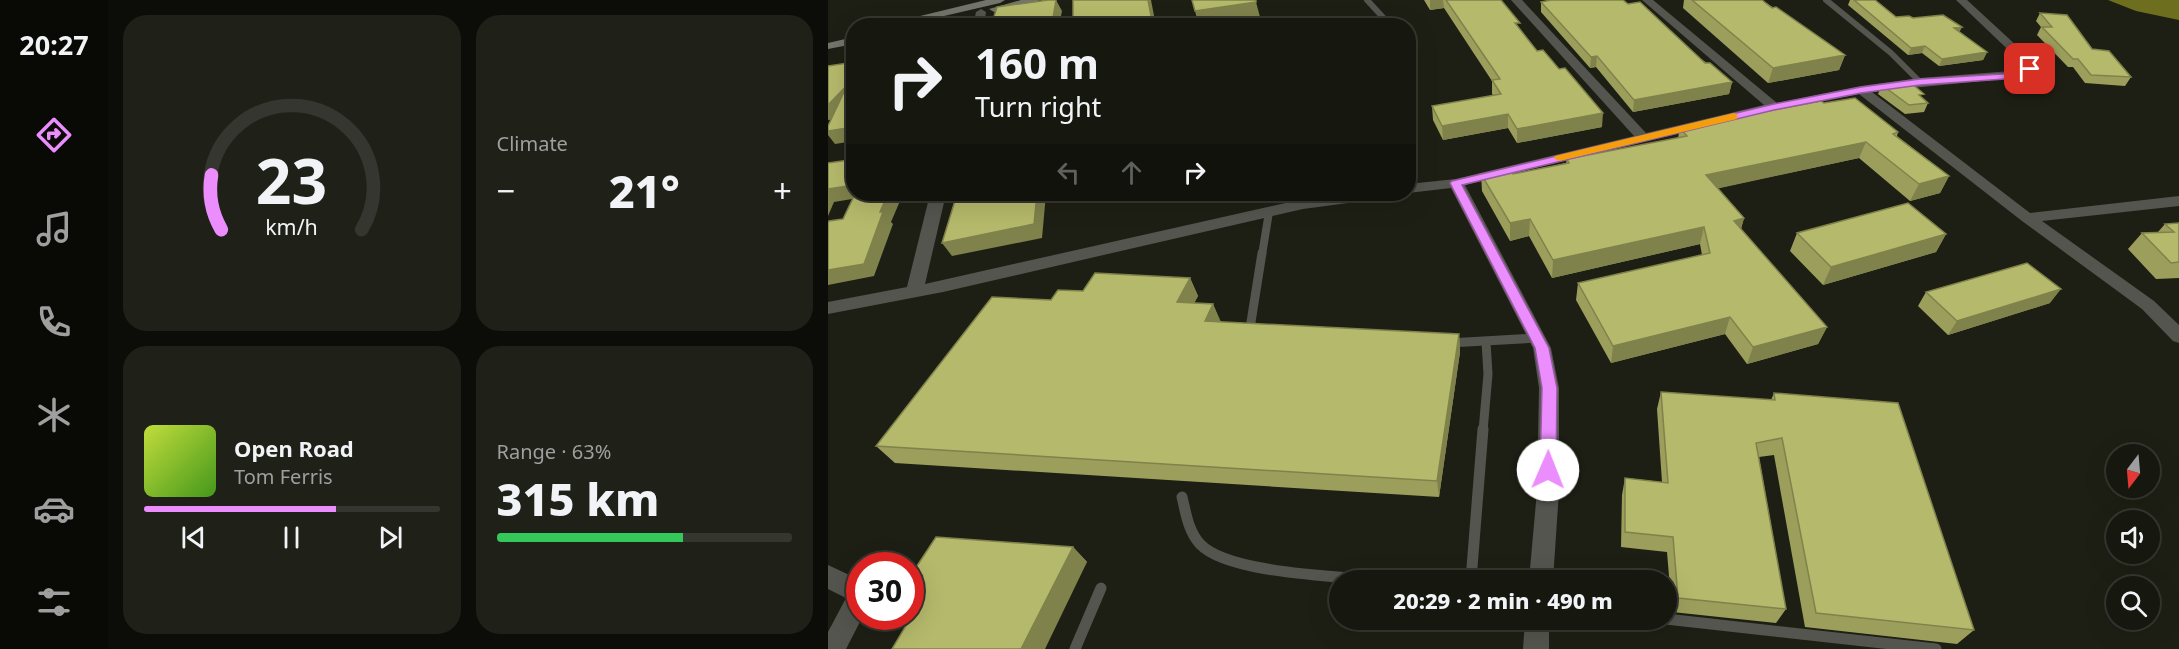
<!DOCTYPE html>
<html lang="en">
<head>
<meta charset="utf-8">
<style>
	:root { --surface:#16170f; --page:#1f2018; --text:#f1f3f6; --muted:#9e9f9e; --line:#35362f; --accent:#eb8dfc }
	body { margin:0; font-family:"Noto Sans",sans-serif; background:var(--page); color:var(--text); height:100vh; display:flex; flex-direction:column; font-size:22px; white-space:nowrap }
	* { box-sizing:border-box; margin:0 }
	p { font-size:20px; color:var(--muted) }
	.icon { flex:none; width:33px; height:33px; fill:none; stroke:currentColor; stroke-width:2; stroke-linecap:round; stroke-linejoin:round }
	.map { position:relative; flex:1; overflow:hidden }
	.details { display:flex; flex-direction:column; gap:15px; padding:15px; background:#0c0d08; width:720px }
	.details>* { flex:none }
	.banner { position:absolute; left:18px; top:18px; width:570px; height:183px; border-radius:24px; box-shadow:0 6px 24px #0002,0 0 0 2px var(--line); background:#16170f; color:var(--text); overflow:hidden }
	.needle { width:39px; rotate:196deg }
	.buttons { position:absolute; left:1278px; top:444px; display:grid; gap:12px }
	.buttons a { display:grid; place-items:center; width:54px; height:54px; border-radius:50%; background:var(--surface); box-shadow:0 6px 24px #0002,0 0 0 2px var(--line); font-size:30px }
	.speed { position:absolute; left:18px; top:552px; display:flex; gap:12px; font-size:30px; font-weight:700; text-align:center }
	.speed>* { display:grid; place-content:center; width:78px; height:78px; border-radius:50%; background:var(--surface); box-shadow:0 6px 24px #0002,0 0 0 2px var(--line); line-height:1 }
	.speed .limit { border:9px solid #d22; background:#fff; color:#111 }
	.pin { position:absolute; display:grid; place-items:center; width:51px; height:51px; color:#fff; margin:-26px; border-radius:12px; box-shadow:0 3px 9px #0006 }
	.me { position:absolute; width:66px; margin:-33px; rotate:1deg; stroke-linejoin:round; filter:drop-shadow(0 0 4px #0008) }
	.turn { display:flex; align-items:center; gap:21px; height:126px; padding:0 30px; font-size:27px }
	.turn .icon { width:78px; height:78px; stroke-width:2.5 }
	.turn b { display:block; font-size:42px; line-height:51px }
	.lanes { display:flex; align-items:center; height:57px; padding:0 30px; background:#0003; justify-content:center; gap:30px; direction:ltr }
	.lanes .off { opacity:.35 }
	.big { font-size:45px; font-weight:800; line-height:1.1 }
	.details .card { flex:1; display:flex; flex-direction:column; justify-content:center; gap:9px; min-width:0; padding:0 21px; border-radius:24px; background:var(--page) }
	.details .dial { align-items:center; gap:0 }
	.dial svg { height:156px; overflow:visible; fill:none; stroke:var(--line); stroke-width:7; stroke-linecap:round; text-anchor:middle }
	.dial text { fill:var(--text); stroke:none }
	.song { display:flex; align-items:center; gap:18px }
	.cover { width:72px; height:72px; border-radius:9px; background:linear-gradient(135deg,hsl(70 70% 55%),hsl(100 70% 35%)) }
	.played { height:6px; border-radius:3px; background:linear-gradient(90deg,var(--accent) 65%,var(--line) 65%) }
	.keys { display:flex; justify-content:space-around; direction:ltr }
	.heat { display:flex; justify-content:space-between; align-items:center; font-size:33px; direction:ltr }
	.charge { height:9px; border-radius:4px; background:linear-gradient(90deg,#34c759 63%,var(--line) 0) }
	.details .tiles { flex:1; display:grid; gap:15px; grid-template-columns:repeat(2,1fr) }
	.trip { position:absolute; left:501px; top:570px; width:348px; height:60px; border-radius:30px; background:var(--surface); box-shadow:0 6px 24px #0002,0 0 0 2px var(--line); font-weight:800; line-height:60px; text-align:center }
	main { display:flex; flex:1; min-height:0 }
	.tab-bar { display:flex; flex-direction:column; width:108px; justify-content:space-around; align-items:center; background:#090906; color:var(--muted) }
	.tab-bar .icon { width:42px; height:42px }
	.tab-bar .current { color:var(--accent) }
	.tab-bar b { font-size:27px; color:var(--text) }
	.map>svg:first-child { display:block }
	.water { fill:#6d6f1e }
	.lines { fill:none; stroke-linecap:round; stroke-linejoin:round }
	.lane-far3 { stroke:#54554f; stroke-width:6 }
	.lane-far2 { stroke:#54554f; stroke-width:8 }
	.lane-far1 { stroke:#54554f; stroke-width:9 }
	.lane { stroke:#54554f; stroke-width:11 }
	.street { fill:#54554f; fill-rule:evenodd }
	.secondary { fill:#73746b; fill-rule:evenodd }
	.wall { fill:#9c9f5c }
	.shaded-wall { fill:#7f824b }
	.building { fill:#b5b96b; stroke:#7f824b; stroke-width:1.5 }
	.route { fill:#eb8dfc; stroke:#995ca4; stroke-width:1.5 }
	.slow { fill:#f59e0b }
</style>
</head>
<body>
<main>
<nav class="tab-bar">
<b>20:27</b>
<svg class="icon current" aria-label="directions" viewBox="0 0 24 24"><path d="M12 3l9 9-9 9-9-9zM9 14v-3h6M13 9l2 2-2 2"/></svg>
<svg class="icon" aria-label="music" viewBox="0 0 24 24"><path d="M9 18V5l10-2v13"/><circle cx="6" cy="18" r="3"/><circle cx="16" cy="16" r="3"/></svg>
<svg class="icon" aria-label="phone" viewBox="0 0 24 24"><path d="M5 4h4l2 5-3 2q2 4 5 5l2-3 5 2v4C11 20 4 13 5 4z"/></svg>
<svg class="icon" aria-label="climate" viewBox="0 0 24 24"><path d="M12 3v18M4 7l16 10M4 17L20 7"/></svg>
<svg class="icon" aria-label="car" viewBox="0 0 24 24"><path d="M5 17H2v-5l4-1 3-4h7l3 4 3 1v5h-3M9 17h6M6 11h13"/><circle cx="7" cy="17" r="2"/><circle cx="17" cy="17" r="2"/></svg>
<svg class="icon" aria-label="filters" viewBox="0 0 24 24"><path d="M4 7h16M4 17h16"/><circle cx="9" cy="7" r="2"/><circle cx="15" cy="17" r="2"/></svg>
</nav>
<section class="details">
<div class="tiles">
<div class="card dial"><svg viewBox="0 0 100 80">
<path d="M14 69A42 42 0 1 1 86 69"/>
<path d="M14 69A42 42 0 0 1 9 41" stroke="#eb8dfc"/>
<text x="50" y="56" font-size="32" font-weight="700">23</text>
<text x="50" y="72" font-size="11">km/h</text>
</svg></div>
<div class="card"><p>Climate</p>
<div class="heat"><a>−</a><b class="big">21°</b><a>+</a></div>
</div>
<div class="card">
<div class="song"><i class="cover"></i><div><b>Open Road</b><p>Tom Ferris</p></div></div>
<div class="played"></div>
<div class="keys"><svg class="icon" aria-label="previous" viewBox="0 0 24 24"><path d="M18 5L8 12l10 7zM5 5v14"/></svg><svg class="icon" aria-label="pause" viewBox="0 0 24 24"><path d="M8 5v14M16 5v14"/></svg><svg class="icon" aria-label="next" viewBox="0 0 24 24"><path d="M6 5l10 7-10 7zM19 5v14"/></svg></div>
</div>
<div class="card"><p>Range · 63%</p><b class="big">315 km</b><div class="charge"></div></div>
</div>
</section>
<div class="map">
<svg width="1351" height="649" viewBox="0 0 1351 649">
	<rect width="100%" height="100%" fill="#1e1f14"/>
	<path class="water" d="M1280,0h71v20l-43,-9z"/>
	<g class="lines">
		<path class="lane-far3" d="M539,0l24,26
			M998,0l65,53 29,29"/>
		<path class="lane-far2" d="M434,255l7,-43"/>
		<path class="lane-far1" d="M425,334l-2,-12 11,-69
			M621,343l88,-5
			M655,431l5,-57 -2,-32"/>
		<path class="lane" d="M354,497c4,16 6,34 18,47 27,29 134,32 174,36
			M643,580l12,-151
			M838,619l270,30
			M247,649l26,-61"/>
		<path class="street" d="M683,0h11l124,133 118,-28 -122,-105h11l124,103 84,-17 59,-8 104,-8 -2,-7 -66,-63h11l64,59 5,10 -4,7 -160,16 158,121 149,-17v10l-137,15 112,80 25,24v18l-6,-2 -31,-32 -120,-88 -163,-127 -85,17 -309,74 86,163 8,40v103l-6,89h-24l8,-89 2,-103 -6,-40 -82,-160 -43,5v-9l48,-5 178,-43z
			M153,9l5,3 -2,14h-11l3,-14z
			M102,194h16l-21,90 378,-85 44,-5h39l-8,5 -75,10 -360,83 -115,22v-12l79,-15z
			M0,565l32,15v36h3l-17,33h-18v-17l18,-34 -18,-9z
			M697,620h24v29h-26z"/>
		<path class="secondary" d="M158,0h19l-5,3 -99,23h-22z
			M193,0h20l-47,12 -5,-3z
			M26,37v7l-26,5v-6z"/>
	</g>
	<path class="wall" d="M596,0h77l19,29 17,22 65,76 -85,16 -9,-15 -65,12 -10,-20 -1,-14 62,-10 -2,-2v-13l-48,-73 -14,2z
		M856,0h78l83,55 -6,15 -71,13 -85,-75z
		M1022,0h25l21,17 17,1 46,14 28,20 -4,8 -44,6 -17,-13 -14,2 -60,-50z
		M713,2l87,2 104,78 -3,12 -96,18 -37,-45 -6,1 -49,-56z
		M1212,13l91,64 -6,9 -40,-3 -12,-16h-5l-31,-32 4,-8 -5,-6z
		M1054,85l41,13 5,5 -4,9 -19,2 -27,-20z
		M996,103l74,29 -1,4 52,40 -9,17 -30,8 -51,-43 -141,30 26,30 -3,11 86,98 -9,17 -71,20 -22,-30 -114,29 -35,-63 2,-17 124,-28 -2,-11 -148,34 -23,-42 -19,5 -28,-50 -1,-17h32l53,-11 1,-4 111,-21 2,-10z
		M1351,223v55l-23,1 -28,-30 14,-16 16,-1 7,-8z
		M969,233l149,1 -10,18 -113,33 -33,-34z
		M362,278l8,18 -4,7 19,1 7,18 239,12 1,18 -21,145 -544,-34 -19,-17 175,-146 32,-9z
		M1098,292l124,11 -102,32 -30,-29z
		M833,392l110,8 3,-7 200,237 -17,14 -152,-17 -31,-172 -15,2 27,152 -10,14 -104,-11 -5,-60 -46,-5 1,-52 3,-17 37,4 -5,-73z
		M245,547l14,15 -174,52h-3v-40z"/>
	<path class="shaded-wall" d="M228,0l6,11 -3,15h-11z
		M320,0h3l5,26h-3z
		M602,0h13l1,8 -14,2z
		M428,2l4,15 -52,9h-9l-4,-15z
		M1134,27l-4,8 -4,-7z
		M1097,46l-3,7 -14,2 3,-7z
		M1159,52l-4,8 -44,6 3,-7z
		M1017,55l-6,15 -71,13 5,-15z
		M769,56l-1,11 -6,1 1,-11z
		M26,78v24l-16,17 -10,1v-15z
		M904,82l-3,12 -96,18 1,-12z
		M775,113l-1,14 -85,16v-14z
		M680,114v14l-65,12 -1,-14z
		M26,127v14l-19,3 -7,-9v-4z
		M1038,142l-7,16 -157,34 4,-17z
		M1121,176l-9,17 -30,8 9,-17z
		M26,185v9h14l2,2 -36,6 -6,14v-27z
		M60,194h15l-12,28 2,2 -19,52 -46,9v-15l52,-58z
		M209,194h9l-4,44 -90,18 -10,-13z
		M916,218l-5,18 -5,-15z
		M702,219l-1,17 -19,5v-18z
		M876,227l-4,17 -148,34 1,-18z
		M1118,234l-10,18 -113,33 8,-18z
		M362,278l8,18 -13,24 -8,-18z
		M1233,289l-11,14 -102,32 9,-14z
		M385,304l8,18 -16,-1z
		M902,317l-5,17 -114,29 2,-17z
		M999,327l-9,17 -71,20 6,-17z
		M631,334l1,18 -21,145 -2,-16z
		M245,547l14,15 -42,87h-24z"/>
	<path class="building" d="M220,0h8l-4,24h-4v2h-57l6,-19z
		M245,0h75l5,26h-80z
		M364,0h64v2l-61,9z
		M618,0h55l19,23h-5l22,28 6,-1 16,19 6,-1 38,45 -86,16 -9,-15 -66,12 -10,-20 69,-12 -9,-14 8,-1z
		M723,0h72l5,4 12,-2 65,61h5l22,19 -98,18 -37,-44 -6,1 -50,-55z
		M864,0h70l10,8 4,-1 69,48 -72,13z
		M1026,0h21l21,17 13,-1 4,2 30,-3 19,12 -8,1 33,24 -45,7 -17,-13 -14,2z
		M1212,13l27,2 25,34 17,2 22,26 -40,-2 -13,-16h-5l-31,-32h10z
		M26,62v16l-26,27v-39z
		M1082,82l14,12 -5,1 9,8 -19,2 -27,-20z
		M26,92v35l-26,4v-5l15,-32z
		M1027,98l43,34 -5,2 56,42 -30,8 -53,-42 -160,33 38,43 -10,3 93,106 -74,20 -23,-30 -117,29 -35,-63 132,-30 -6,-26 -151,33 -23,-41 -20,4 -29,-49 29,-6 3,6 56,-11 -2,-4 120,-23 -7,-8 141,-27 3,2z
		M26,146v39l-26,4v-26l21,-3z
		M27,194h33l-8,18h3l-19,52 -36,6v-47l1,-2 14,-2z
		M129,194h80l-3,30 -92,19z
		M1080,203l38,31 -115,33 -34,-34z
		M1351,223v39l-8,1 -29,-30 32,-1 -9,-8z
		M1199,263l34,26 -104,32 -31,-29z
		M267,273l95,5 -13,24 36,2 -8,17 254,13 -22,147 -561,-35 116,-149 59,3 7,-10 25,1z
		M833,392l114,8 -1,-7 124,10 76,227 -158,-17 -34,-175 -26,5 30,166 -108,-11 -5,-61 -48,-5v-54l43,5z
		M108,537l137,10 -52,102h-129l28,-47 -10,-1v-27l1,1z"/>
	<path class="route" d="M1199,67h6v6l-14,5 -99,7 -59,8 -87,17 -312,75 87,163 8,40 -1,82 -2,5 -6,2 -5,-2 -3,-5 2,-82 -7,-40 -85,-165 2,-2 322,-77 87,-17 59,-8 99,-6 5,-2z"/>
	<path class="slow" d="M906,113l3,1v5l-178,42 -5,-3 1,-2z"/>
</svg>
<div class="buttons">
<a><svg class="needle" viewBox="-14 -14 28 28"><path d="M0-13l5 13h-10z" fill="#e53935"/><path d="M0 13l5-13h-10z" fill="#9e9f9e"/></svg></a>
<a><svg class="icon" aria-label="sound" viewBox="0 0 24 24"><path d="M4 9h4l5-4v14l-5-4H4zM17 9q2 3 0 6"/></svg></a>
<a><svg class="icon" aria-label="search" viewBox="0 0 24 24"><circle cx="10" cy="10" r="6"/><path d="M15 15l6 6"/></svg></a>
</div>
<div class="speed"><div class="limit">30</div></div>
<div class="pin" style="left:1202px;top:69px;background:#d93025"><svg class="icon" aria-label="arrive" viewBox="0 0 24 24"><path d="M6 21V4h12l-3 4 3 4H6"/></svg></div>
<svg class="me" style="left:720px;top:470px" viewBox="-20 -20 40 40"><circle r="19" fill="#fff"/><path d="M0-13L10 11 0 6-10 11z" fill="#eb8dfc"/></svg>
<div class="trip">20:29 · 2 min · 490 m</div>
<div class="banner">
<div class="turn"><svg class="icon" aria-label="right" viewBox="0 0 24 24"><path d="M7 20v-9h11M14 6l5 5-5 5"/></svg><div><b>160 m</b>Turn right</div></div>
<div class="lanes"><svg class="icon off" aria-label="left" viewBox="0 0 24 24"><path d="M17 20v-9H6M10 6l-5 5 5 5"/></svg><svg class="icon off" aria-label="ahead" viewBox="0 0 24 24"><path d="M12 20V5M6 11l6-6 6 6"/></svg><svg class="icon" aria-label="right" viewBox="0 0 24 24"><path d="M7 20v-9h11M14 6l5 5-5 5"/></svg></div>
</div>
</div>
</main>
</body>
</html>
